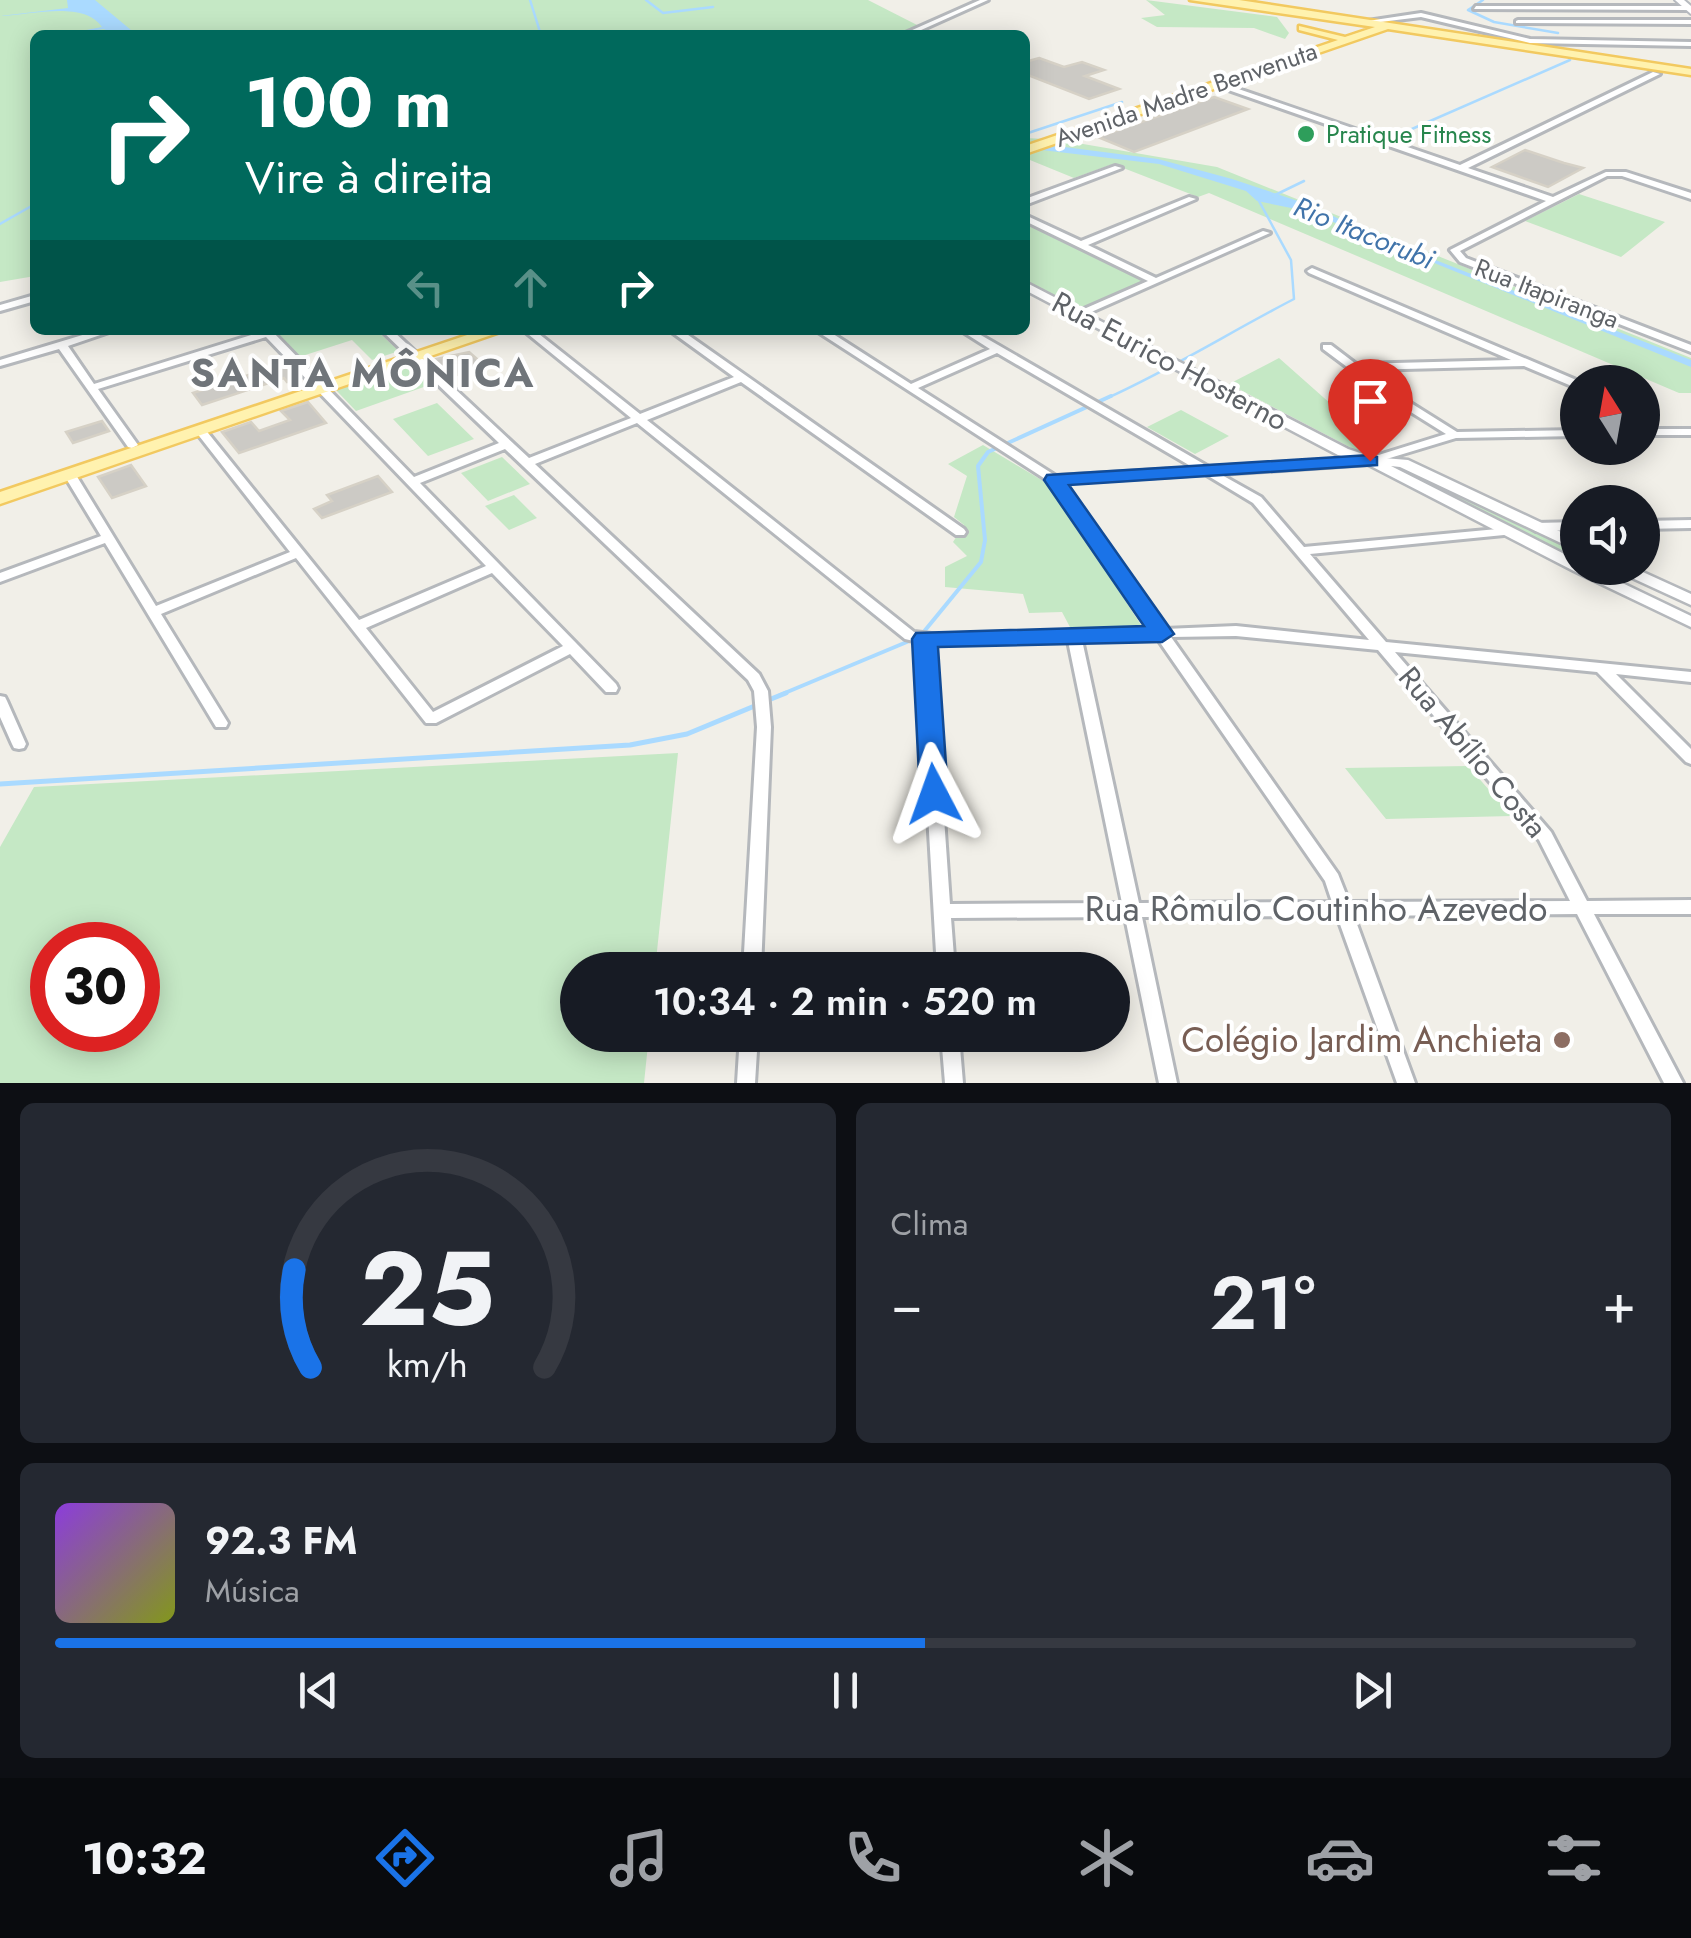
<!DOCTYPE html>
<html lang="pt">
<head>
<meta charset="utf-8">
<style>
	:root { --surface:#171b24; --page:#242831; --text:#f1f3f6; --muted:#9ea1a6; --line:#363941; --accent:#1a73e8 }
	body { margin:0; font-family:Jost,sans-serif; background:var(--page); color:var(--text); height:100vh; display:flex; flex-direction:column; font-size:38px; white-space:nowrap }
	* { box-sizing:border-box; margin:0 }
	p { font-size:32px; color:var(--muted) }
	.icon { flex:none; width:55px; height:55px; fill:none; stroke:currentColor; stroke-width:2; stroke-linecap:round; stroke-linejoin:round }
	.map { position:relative; height:1083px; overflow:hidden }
	.sheet { display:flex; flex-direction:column; gap:20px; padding:20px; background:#0d0f14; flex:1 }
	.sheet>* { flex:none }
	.guide { position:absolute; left:30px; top:30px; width:1000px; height:305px; border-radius:15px; box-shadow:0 5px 25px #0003; background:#00695c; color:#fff; overflow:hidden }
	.needle { width:65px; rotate:349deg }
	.buttons { position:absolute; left:1560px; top:365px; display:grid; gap:20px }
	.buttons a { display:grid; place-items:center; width:100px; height:100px; border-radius:50%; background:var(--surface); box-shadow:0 5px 25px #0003; font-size:50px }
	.speed { position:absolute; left:30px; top:922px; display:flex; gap:20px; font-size:50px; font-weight:700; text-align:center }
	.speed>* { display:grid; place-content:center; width:130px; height:130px; border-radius:50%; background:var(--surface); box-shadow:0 5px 25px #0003; line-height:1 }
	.speed .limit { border:15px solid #d22; background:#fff; color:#111 }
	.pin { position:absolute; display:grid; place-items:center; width:85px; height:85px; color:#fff; margin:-102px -42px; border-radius:50% 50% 50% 0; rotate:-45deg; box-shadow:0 0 10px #0007 }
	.pin .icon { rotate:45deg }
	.me { position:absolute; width:110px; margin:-55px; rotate:356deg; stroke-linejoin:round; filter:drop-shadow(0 0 8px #0008) }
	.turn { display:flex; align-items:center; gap:35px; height:210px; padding:0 50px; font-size:45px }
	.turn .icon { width:130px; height:130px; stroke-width:2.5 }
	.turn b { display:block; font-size:70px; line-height:85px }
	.lanes { display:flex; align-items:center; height:95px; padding:0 50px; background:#0003; justify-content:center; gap:50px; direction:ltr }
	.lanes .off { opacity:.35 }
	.big { font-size:75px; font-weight:600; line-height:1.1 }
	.sheet .card { flex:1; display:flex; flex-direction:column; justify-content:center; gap:15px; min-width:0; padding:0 35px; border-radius:15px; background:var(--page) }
	.sheet .dial { align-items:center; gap:0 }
	.dial svg { height:260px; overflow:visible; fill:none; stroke:var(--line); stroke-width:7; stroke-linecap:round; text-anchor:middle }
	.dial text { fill:var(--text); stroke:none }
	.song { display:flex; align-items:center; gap:30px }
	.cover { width:120px; height:120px; border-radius:15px; background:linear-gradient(135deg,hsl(270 70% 55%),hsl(70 70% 35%)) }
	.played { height:10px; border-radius:5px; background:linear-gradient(90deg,var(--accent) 55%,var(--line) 55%) }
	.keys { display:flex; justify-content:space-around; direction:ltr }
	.heat { display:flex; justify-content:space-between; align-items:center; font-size:55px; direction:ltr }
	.sheet .tiles { flex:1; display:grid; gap:20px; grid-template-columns:1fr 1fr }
	.card:last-child { grid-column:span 2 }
	.trip { position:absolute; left:560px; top:952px; width:570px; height:100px; border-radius:50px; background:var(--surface); box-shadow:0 5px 25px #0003; font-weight:600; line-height:100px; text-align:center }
	.menu { display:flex; height:160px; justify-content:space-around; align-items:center; background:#090b0e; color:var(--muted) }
	.menu .icon { width:70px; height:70px }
	.menu .on { color:var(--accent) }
	.menu b { font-size:45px; color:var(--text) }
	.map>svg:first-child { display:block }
	.green { fill:#c5e8c5; fill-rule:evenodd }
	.water { fill:#aadaff }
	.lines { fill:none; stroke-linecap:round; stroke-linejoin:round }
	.stream-far2 { stroke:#aadaff; stroke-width:2.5 }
	.stream-far1 { stroke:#aadaff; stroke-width:4 }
	.stream { stroke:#aadaff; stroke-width:5 }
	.building { fill:#cccac5; stroke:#d6d1c6; stroke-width:2.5 }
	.minor-casing { stroke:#b5b8bc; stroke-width:6 }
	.tertiary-casing { stroke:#b5b8bc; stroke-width:5 }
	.secondary-casing { stroke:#b6babf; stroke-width:4 }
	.primary-casing { stroke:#f2c960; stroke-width:5 }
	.minor { fill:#fff; fill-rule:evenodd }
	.tertiary { fill:#fff; fill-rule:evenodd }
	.secondary { fill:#fff; fill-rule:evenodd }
	.primary { fill:#fff2af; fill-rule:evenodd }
	.route { fill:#1a73e8; stroke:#114b97; stroke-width:2.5 }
	.leisure-dot { fill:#2e9e5b; stroke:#fff; stroke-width:4 }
	.education-dot { fill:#8d6e63; stroke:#fff; stroke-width:4 }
	.labels { text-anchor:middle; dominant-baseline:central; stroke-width:8; stroke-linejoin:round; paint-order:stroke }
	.far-street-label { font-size:25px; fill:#5f6368; stroke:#fff }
	.far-leisure-label { font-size:25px; fill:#27864d; stroke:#fff; text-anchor:start }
	.far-water-label { font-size:28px; font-style:italic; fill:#4174aa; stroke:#fff }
	.street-label { font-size:30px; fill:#5f6368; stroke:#fff }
	.near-street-label { font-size:35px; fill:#5f6368; stroke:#fff }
	.near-education-label { font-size:35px; fill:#785e54; stroke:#fff; text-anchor:end }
	.district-label { font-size:40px; font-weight:bold; letter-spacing:2.5px; fill:#70757a; stroke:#fff }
</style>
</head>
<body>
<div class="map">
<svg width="1691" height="1083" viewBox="0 0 1691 1083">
	<rect width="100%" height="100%" fill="#f1efe8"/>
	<path class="green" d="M0,0h868l53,27 -21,8h-865v241l-35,6z
		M1146,0l131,17 12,16 -4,6 -31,-11 -97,-1 -16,-9 24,-3z
		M1192,88l-138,51 163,28 474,191v35h-12l-470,-200 -11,4 -85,-33 -39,14 -49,-20v-20l21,1z
		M1579,194l86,28 -44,35 -96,-36z
		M1025,223l120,59 -64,28 -56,-30z
		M269,330h107l23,21 -27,9 -20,-20 -56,18z
		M1279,358l97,86 -15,9 -132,-69z
		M413,362l22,21 -79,28 -21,-22z
		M437,403l37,36 -46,17 -35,-37z
		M1181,410l48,26 -34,18 -48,-27z
		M983,445l67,40 91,140 -70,4 -9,-17 -33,1 -6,-19 -78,-7v-20l22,-11 -14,-14 11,-17 -10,-8 13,-41 -19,-12z
		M502,457l28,27 -42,17 -27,-28z
		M1398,467l179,84v8l-184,-88z
		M514,495l23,23 -28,12 -24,-24z
		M678,753l-23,217h-77v65h71l-5,48h-644v-236l34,-60zM52,945h86v85h-86z
		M1468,766l44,50 -126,3 -41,-51z"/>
	<path class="water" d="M67,0h28l42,35h-24l-9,-6 -44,6 42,-8c-18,-27 -71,-12 -102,-11l68,-8z
		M1025,142l133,17 74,20 81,27 56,28 322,126v7l-385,-156 -49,-10 -11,-10 -87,-27 -134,-16z"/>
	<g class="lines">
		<path class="stream-far2" d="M530,0l11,35
			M646,0l17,13 50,-6
			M1483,0l-15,10 26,12 64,11
			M1025,134l97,-32
			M1389,139l181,-79
			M1273,196l31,-15
			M0,224l35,-20
			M1105,399c65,-29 125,-67 189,-100l-3,-39 -32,-59"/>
		<path class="stream-far1" d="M922,634l59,-72 4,-22 -7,-74 10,-14 123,-56
			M780,695l134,-56"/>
		<path class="stream" d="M766,701l20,-8
			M0,784l630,-39 57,-11 70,-29"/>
	</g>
	<path class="building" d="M1039,58l25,9 18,-5 22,8 -19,6 34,13 -30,10 -64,-25v-12z
		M1214,97l34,12 -114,43 -36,-15z
		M1525,150l39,13 19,5 -35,19 -56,-20z
		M469,352l16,14 -35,11 -18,-17z
		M286,363l14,15 -13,4 -3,-4 -82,27 -9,-12z
		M308,402l18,21 -87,30 -17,-21 29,-10 8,9 31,-11 -9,-9z
		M102,421l7,10 -36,12 -7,-11z
		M131,465l15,21 -34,12 -14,-21z
		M378,476l14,16 -70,26 -8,-9 18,-8 -5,-6z"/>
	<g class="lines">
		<defs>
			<path id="minor" d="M980,0h8l-78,35h-9z
				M1476,6h212l3,2 -3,2 -214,-1z
				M1421,13l109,26 161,3v4l-161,-3 -109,-26 -57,7 -3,-2z
				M1518,20h173v4l-175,-1v-2z
				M1653,72l7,2 -192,94 85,29 53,-25h20l65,21v6l-69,-23h-15l-147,75 6,7 225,87v7l-231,-90 -10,-12 96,-49 -332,-116 7,-2 239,82z
				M1115,166l7,2 -97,37v-6z
				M1189,197l7,2 -108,46 68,33 107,-47 7,2 -190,84 -5,-3 2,-2 71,-31 -123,-60v-6l56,26z
				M1312,268l269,114h-3v6l-4,-1 -50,-21 -160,4 34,25 59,37 121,-2v6l-122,2 -86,26 -150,10 41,23 43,50 204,-19 2,3 -6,4 -194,19 76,88 305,30v10l-75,-8 75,75v15l-5,-2 -89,-90 -202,-20 156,180 36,69 104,-1v14h-97l89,169h-19l-87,-169 -223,2 61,167h-18l-60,-167 -195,1 35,166h-18l-34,-166 -174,1 4,52h-18l-19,-328 -13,-3 -268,-216 -102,41 224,210 9,17 3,36 -10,243h-18l14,-243 -3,-36 -6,-11 -243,-231 -85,34 196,201 2,4 -2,4h-10l-36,-38 -134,69h-10l-130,-165 -135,56 67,109 -2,4h-10l-111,-184 -105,39v-9l101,-37 -37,-61 6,-4 6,4 80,131 134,-54 -94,-120 -2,-2 6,-3 4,1 155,192 127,-54 -220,-229 -168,52 40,56 -6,3 -4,-1 -69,-98 -59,17v-6l99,-30h16l-47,16 26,38 167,-52 -1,-2h11l143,147 85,-34 -118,-113h11l137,128 102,-40 -108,-88h11l106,84 94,-37 -65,-47h12l283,199 2,3 -2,3h-8l-215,-153 -94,38 267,212 26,3 211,-6 -101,-147 -235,-152h12l84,54 79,-35 -30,-19h12l237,137 160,-9 77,-24 -56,-35 -67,-50v-4h8l25,19 155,-4 -202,-87 -2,-2zM997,353l197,115 -138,8 -138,-88zM1205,474l48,29 116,137 -133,-14 -71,3 -103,-146zM492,573l71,73 -130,66 -67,-84zM1236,636l142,14 161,190 31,61 -221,1 -11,-28 -167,-237zM1157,638l168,243 7,21 -193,1 -57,-263zM1068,641l54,262 -172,1 -18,-260z
				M35,295v6l-35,10v-6z
				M1642,429h49v6h-49z
				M1691,520v8l-49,1v-8z
				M1578,522v8l-42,1 -6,-4 6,-4z
				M0,696l5,1 2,4 19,43 -2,4 -5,1 -5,-1 -2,-4 -12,-27z
				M740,1035h18l-3,48h-18z
				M941,1035h18l4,48h-18z"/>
			<path id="tertiary" d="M1025,282l323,167 24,8 36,3 170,80v11l-178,-84 -9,-1 187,95v7h13l100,48v11l-117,-56 -207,-107 -29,-9 -313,-165z
				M1615,568h19l57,26v11l-74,-34z"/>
			<path id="secondary" d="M1675,0h9l7,6v8z"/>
			<path id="primary" d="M1190,0h49l452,69v6l-303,-46 -363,125v-8l313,-106 -39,-10v-4l46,11 30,-10z
				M482,330h24l-506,174v-12z"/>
		</defs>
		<use href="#minor" class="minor-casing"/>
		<use href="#tertiary" class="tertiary-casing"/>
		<use href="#secondary" class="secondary-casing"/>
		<use href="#primary" class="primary-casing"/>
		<use href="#minor" class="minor"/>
		<use href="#tertiary" class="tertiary"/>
		<use href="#secondary" class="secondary"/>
		<use href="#primary" class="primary"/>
	</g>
	<path class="route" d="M1370,455l7,2v8l-308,20 105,149 -12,8 -224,5 10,147 -4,8h-20l-4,-8 -8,-155 4,-6 228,-7 -100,-146 3,-5z"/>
	<circle class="leisure-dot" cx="1306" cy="134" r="10"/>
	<circle class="education-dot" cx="1562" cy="1040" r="10"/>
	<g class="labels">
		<g class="far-street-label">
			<text transform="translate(1186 94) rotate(-19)">Avenida Madre Benvenuta</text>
			<text transform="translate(1547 293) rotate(21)">Rua Itapiranga</text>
		</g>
		<g class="far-leisure-label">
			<text x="1326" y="134">Pratique Fitness</text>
		</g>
		<g class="far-water-label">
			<text transform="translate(1364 233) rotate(22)">Rio Itacorubi</text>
		</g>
		<g class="street-label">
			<text transform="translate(1170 361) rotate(28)">Rua Eurico Hosterno</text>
			<text transform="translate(1473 752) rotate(50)">Rua Abílio Costa</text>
		</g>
		<g class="near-street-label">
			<text x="1316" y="909">Rua Rômulo Coutinho Azevedo</text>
		</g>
		<g class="near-education-label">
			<text x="1542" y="1040">Colégio Jardim Anchieta</text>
		</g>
		<g class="district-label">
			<text x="363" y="373">SANTA MÔNICA</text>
		</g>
	</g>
</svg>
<div class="buttons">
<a><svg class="needle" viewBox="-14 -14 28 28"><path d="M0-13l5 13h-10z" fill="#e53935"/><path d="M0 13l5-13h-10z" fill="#9ea1a6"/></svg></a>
<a><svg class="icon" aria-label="sound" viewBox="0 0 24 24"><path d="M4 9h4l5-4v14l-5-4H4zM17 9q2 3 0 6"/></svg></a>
</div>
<div class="speed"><div class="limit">30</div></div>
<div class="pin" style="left:1370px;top:461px;background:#d93025"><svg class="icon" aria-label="arrive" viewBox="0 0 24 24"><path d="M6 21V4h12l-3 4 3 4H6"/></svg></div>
<svg class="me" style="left:934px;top:794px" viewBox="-20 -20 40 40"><path d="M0-17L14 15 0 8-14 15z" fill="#1a73e8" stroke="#fff" stroke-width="4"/></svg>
<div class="trip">10:34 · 2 min · 520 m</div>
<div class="guide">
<div class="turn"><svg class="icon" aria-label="right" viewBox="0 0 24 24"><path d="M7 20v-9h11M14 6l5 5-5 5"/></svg><div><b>100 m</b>Vire à direita</div></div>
<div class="lanes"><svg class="icon off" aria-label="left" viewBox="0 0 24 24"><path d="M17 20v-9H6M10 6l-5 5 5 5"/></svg><svg class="icon off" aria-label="ahead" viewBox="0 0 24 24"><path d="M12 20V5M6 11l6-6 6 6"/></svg><svg class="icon" aria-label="right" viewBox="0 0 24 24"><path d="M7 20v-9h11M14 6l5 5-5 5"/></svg></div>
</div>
</div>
<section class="sheet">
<div class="tiles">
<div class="card dial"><svg viewBox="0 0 100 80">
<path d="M14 69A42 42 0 1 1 86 69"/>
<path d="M14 69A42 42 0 0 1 9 39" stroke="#1a73e8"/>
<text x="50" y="56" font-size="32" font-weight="700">25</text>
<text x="50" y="72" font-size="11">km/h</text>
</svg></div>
<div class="card"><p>Clima</p>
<div class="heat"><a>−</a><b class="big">21°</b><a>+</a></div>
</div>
<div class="card">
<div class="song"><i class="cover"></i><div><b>92.3 FM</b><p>Música</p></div></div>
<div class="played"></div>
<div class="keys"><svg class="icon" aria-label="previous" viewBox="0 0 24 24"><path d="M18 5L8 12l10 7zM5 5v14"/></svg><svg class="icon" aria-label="pause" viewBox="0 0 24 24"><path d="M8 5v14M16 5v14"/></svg><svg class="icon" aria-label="next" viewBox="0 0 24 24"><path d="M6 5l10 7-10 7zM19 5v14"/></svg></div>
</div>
</div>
</section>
<nav class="menu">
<b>10:32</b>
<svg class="icon on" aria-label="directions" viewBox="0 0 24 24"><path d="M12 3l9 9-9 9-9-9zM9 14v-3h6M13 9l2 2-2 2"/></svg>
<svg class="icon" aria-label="music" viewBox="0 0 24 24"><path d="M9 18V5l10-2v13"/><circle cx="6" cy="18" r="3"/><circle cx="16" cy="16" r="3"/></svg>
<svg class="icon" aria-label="phone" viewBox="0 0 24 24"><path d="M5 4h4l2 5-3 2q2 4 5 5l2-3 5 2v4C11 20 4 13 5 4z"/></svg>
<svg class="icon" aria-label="climate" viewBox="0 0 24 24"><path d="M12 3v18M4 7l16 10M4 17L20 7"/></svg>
<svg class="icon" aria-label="car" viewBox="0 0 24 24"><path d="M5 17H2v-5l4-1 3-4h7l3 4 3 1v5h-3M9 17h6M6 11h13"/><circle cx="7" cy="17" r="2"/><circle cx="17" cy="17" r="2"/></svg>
<svg class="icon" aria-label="filters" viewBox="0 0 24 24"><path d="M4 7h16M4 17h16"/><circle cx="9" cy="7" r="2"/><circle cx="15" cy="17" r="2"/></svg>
</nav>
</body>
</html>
